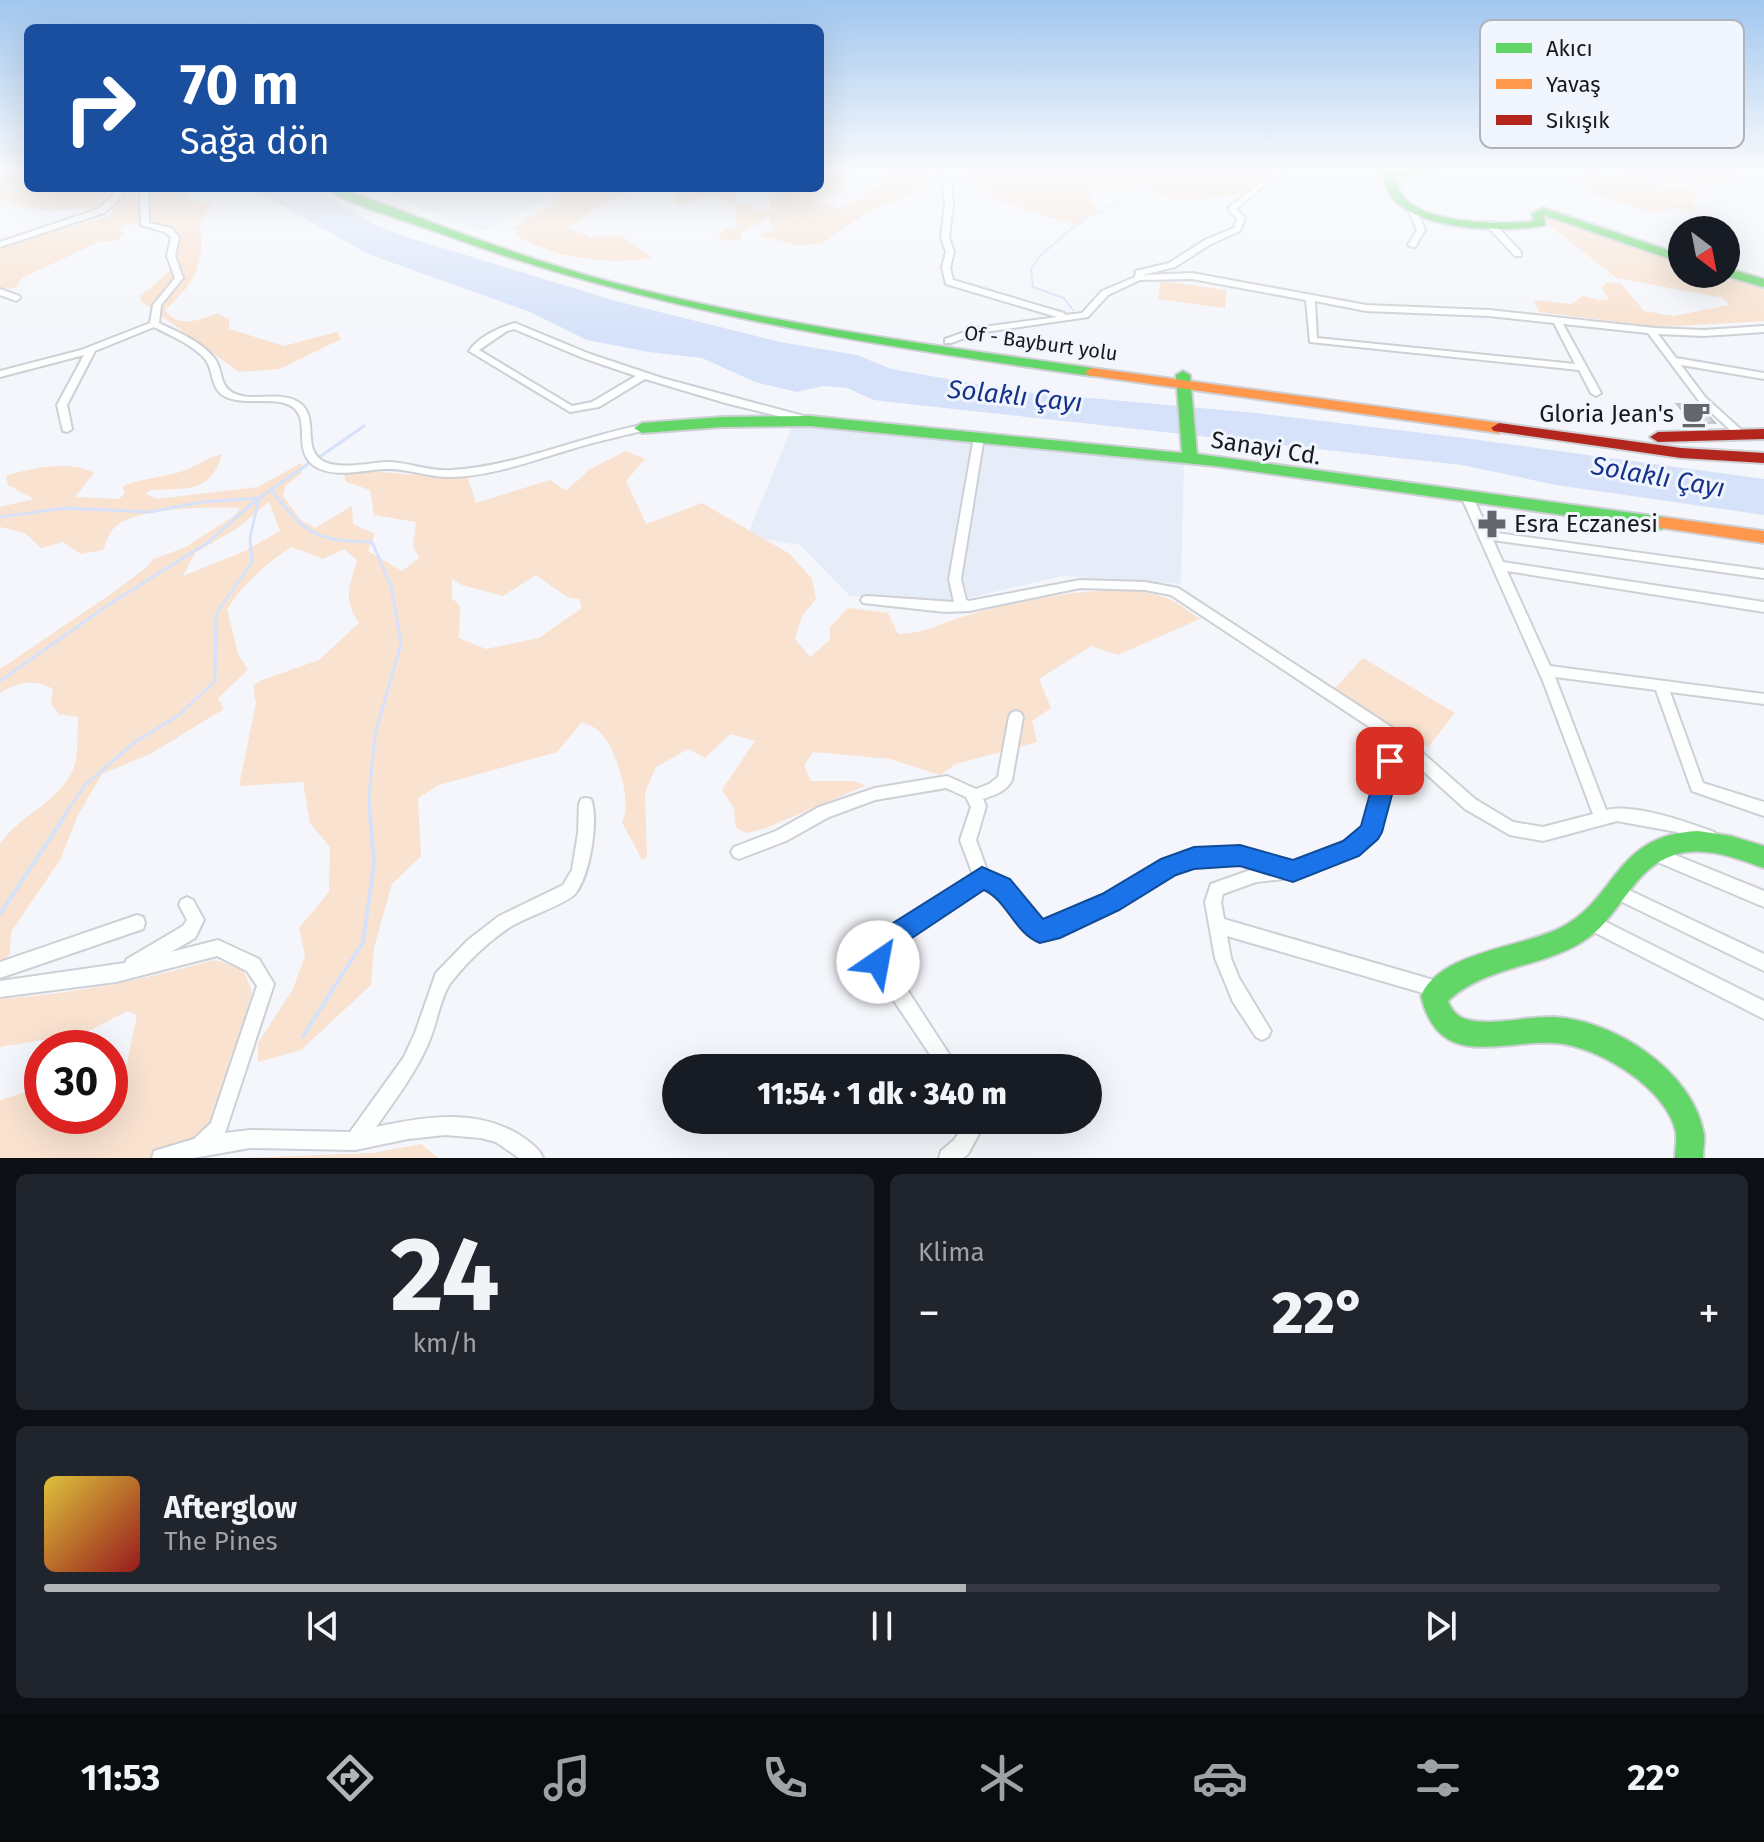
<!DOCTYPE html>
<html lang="tr">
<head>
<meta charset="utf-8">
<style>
	:root { --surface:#171b24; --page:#20242c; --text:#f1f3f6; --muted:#9ea1a6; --line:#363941; --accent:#b2b4b7 }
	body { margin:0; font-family:"Fira Sans",sans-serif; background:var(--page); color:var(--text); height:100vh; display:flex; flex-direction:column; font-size:30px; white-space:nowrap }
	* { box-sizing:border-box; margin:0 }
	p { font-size:26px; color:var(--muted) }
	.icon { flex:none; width:44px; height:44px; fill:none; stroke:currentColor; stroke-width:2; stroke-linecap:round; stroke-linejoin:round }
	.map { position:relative; height:1158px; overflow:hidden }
	.details { display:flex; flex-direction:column; gap:16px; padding:16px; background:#0d0f14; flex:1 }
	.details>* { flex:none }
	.guide { position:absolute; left:24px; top:24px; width:800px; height:168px; border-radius:12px; box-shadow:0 8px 32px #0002; background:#1a4fa0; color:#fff; overflow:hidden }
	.needle { width:52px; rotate:148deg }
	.controls { position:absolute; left:1668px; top:216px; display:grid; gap:16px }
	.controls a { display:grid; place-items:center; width:72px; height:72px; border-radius:50%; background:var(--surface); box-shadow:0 8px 32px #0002; font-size:40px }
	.speed { position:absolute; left:24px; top:1030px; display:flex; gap:16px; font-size:40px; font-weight:700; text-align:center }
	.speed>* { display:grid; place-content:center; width:104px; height:104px; border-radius:50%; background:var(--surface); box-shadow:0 8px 32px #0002; line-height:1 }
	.speed .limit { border:12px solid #d22; background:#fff; color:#111 }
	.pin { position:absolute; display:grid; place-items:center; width:68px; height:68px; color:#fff; margin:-34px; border-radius:16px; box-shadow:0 4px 12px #0006 }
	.me { position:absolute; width:88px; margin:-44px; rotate:33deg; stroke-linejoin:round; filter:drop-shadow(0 0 6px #0008) }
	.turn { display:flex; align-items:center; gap:28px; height:168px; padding:0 24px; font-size:36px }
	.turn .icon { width:104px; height:104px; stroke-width:2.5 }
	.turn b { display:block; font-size:56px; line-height:68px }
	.big { font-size:60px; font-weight:800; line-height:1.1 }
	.details .widget { flex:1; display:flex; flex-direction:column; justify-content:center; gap:12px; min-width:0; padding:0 28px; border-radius:12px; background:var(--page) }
	.details .dial { align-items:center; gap:0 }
	.dial b { font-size:104px; line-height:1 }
	.song { display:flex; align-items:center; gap:24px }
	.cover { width:96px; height:96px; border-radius:12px; background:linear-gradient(135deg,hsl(50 70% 55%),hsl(0 70% 35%)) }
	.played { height:8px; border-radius:4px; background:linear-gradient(90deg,var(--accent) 55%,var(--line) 55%) }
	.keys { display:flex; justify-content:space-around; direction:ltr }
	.heat { display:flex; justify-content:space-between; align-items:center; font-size:44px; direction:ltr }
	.details .tiles { flex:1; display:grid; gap:16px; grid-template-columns:1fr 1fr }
	.widget:last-child { grid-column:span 2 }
	.trip { position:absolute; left:662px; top:1054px; width:440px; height:80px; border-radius:40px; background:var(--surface); box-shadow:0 8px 32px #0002; font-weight:800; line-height:80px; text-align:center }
	.dock { display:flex; height:128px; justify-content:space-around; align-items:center; background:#090b0e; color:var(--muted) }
	.dock .icon { width:56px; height:56px }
	.dock .active { color:var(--accent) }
	.dock b { font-size:36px; color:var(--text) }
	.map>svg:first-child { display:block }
	.built { fill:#e7ecf9 }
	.green { fill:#f9e2d0; fill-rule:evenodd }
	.water { fill:#d6e2fa }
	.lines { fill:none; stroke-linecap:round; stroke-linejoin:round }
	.stream-far2 { stroke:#d6e2fa; stroke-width:2 }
	.stream-far1 { stroke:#d6e2fa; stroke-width:3 }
	.stream { stroke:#d6e2fa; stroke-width:4 }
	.building { fill:#dbdde1; stroke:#c2c4c8; stroke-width:2 }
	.street-casing { stroke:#ced0d5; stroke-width:4 }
	.fast-casing { stroke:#ced0d5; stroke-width:4 }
	.slow-casing { stroke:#ced0d5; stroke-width:4 }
	.jam-casing { stroke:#ced0d5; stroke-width:4 }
	.street { fill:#fdfefe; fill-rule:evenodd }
	.fast { fill:#63d668; fill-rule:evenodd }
	.slow { fill:#ff974d; fill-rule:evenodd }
	.jam { fill:#b3261e; fill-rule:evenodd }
	.route { fill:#1a73e8; stroke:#114b97; stroke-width:2 }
	.labels { text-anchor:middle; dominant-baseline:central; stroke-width:6; stroke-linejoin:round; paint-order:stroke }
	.far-street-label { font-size:20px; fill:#17191d; stroke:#f1f5fe }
	.poi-label { font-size:24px; fill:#17191d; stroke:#f1f5fe; text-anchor:end }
	.street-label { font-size:24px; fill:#17191d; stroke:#f1f5fe }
	.water-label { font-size:26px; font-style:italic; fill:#15338a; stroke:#f1f5fe }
	.key { fill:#f1f5fe; stroke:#b0b3ba; stroke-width:2 }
	.key-label { font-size:22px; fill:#17191d }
</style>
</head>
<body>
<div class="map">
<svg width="1764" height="1158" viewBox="0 0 1764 1158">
	<rect width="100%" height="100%" fill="#f4f6fb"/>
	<path class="built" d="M382,188h140l21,10 -1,3 -57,30 -59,-21z
		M793,425l391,38 -3,121 -119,-8 -115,27 -97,-7 -50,-51 -53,-9z"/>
	<path class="green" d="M0,171h28v17h156l6,13 22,2 -13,19c7,42 -4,61 -34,88 13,19 35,10 53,3l11,7v9l55,17 53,-14 4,7 -61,30 -41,3 -98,-71 -1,-6c27,-19 36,-26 40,-59 -18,-16 -40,-19 -62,-7l7,6 -9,6h-15l-79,37 -6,10 -16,1v-50l42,-12 6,6 62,-17 3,-7 -74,1 -39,-10z
		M820,171h24l2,19 -29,9 21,10 20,-9 41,-29h31l-18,23 -44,18 -47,32 -25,1 -35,-9 -1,-3 14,-2 -5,-13 -29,15 2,6 -18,2 -6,-5 6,-7 13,-1 -3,-24c12,-4 23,10 37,6l-2,-14 20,-7 31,-1z
		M979,171h142l2,12 -24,6 -10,-6 1,14 8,13 -20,16 -78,-25 -29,-24z
		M1135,171h138l-24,20 -22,5 -48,4 -22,-6 -15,-14 -13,12h-10z
		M1610,171h119l4,8c-21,5 -39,-4 -61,-5v6z
		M1589,174l110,18 -7,12 6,8 -20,-4 -25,6 -70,-24 6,-6 -8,-6z
		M555,188h83l-35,16 -35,23 22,10 32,-1 30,22c-46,7 -93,1 -134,-21l-4,-10 48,-29z
		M680,188h55l1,13 -8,2 -10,-9c-16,2 -25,9 -40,11l-3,-7z
		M1549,214l133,47v13h40l42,10v37l-105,6 -120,-15 -5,-12 37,4 12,-8 16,4 10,-1 -8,-11 7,-6 13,2 23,27 30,5 55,-11 -6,-7 -106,-20 -68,-53 -6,-9z
		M1161,281l65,9 -1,18 -67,-9z
		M626,451l19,8 -19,22 20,43 56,-21 88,51 22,25 4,20 -14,17 -7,23 15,18 20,-17v-13l18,-19 40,5 10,21c24,0 41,-10 64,-17 53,-16 156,-39 207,-18 11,5 21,14 31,20l-82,36 -27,-9 -52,33 12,29 -19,13 5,21 -81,22 -16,11 -50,-16 -77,-7 -9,14 7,15h43l11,5 -99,42 -20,5 -10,-5 -2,-20 -12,-18 33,-49 -25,-7 -25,24 -17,-9 -32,18 -11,25 2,65 -5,3 -20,-38c11,-20 -6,-75 -23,-91 -4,-4 -12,-7 -17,-9l-25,30 -118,33 -21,13 3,58 -29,28 -18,64 -3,37 -70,65 -43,12v-19l35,-54 12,-33 -6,-28 30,-36 1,-45 -20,-24 -7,-41 -64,4 17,-83 -3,-17 9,-6 57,-20 40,-37c-17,-24 -9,-37 -2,-63l-13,-11 -21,10 -31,-12c-26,15 -49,38 -65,62l11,45 10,16 -30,28 6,11 -74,45 -48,20 -24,41 -18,45 -49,72 -1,22 -10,8v-118c20,-30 60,-41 74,-77 5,-14 3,-35 4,-50l-19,-3 -8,-10 2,-15c-19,-10 -34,-8 -53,4v-24l108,-73 38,-28 8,-9 32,-12 49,-32 5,-7c-26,-2 -107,0 -125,19 -6,5 -9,16 -12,23l-22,4 -18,-12 -22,6 -16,-15 -25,-6v-20l34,-8 -26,-14 -2,-9c25,-8 64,-16 88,-3l-19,24 44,2 6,-6 -3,-6c18,-9 38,-9 58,-15 15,-5 26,-14 42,-18 -11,40 -36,34 -71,36l-5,4 11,5 101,-12 43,-24 1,10 -17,13 -2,10 18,24 14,8 37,-22 1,18 22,10 -7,17 34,20 17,-13 -6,-13 3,-23 -42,-7 -4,-25 -24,-8 -2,-8c44,-7 79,6 123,2l9,27 74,-23 16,11 24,-22zM269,502l11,29 -35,20 -62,25 12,-23 41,-24zM536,575l31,22 12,2 3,9 -43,30 -53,11 -27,-11 1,-32 -8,-8v-19l10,6 41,11z
		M1363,658l92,55 -27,34 -94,-58z
		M214,960l29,9 9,23 -14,52 -27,75 -6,39h-205v-58l42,-13v29h68v-47l17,-5 10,-49 -10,-4 -42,22 -85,14v-48c78,-6 139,-18 214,-39z
		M421,1144l17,14h-199l133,-5z"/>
	<path class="water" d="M251,188h65l57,36 37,14 206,63 164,41 77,13 34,14 132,23 233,21 208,25 300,41v36l-208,-30 -94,-20 -562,-62 -26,-3 -27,-12 -24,-2 -26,6 -42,-10 -53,-24 -53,-6 -62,-12 -57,-28 -162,-58z"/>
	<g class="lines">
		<path class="stream-far2" d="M0,185l28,-6
			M1073,310l-9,-12 -31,-11 -2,-18 9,-13 40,-35 37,-18 8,-15 17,-17"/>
		<path class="stream-far1" d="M318,458l46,-32
			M271,489c33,45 45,52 101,53l19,44 10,58 -26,90 -6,63 1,19
			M0,517l65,-9 84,4 53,-10 57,-4 52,-36
			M0,681l111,-78 96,-60 49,-43
			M64,816l21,-31 50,-43 44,-27 36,-34 1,-67 36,-52 -2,-24 9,-40"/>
		<path class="stream" d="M0,914l66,-100
			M303,1036l60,-94 11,-78 -4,-50"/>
	</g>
	<path class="building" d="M1677,404l22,1 16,18 -23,-1z"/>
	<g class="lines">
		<defs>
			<path id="street" d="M942,171h8l3,33 -4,33 5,15 -4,15 3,13 111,33 1,2 17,-2 20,-22 33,-14 1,-6 33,-8 36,-23 29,-12 3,-10 -8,-7v-4l46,-36h8l-47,38 9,9 -5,13 -29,13 -36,23 -32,8 49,-2 174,32 123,5 166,18 49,2 60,-4v6l-60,4 -46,-2 18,24 88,15v6l-83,-14 24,32 43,39 -1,2h-8l-40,-37 -51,-68 -85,-9 38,69 -5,3 -5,-3 -12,-23 -269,-28 -4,-42 -114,-21 -52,1 -32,15 -20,22 -110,16 -27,10h-6v-4l31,-11 81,-11 -111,-33 -4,-17 4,-15 -5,-15 4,-33zM1315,301l51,10 123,5 65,7 21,41 -258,-26z
				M113,188h8l1,8 -18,17 -104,34v-5l98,-33 16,-14z
				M140,188h8l1,35 22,5 8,9 -4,19 8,22 -22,27 -2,18c19,9 42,18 56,36 7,9 5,25 15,32 20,14 51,-3 71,13 17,14 2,42 19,55 14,12 49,4 66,3 23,0 44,10 66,8 65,-4 127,-33 190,-45l5,3 -1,2c-24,6 -48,11 -71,18 -40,12 -82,28 -124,29 -21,1 -43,-9 -66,-8 -22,1 -53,10 -72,-4 -19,-15 -4,-42 -18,-56 -14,-15 -51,-2 -71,-13 -14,-9 -10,-26 -19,-37 -13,-15 -34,-23 -51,-32l-59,24 -28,54 5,24 -5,3 -4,-1 -6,-26 27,-50 -84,22v-6l81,-21 69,-27 3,-18 22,-27 -8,-22 4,-19 -6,-5 -24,-7z
				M1409,207l7,2 9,21 -10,17h-3l-4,-2 9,-15 -9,-21z
				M1487,222h6l28,30v4h-6l-28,-30z
				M0,289l19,7 1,2 -4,3 -16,-6z
				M515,323l75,31 72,24 149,40 1,2 -5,3 -78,-19 -84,-25 -46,28 -29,5 -101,-61c9,-14 31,-24 46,-28zM514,329l69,29 53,18 -44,26 -20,4 -93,-56 28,-19z
				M979,434l5,3 -23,142 5,21 3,1 111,-21 65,2 33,6 221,144 76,67 38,23 30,5 50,-13 -50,-133 -82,-185 2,-3h8l18,39 275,38v8l-271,-38 10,22 261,40v10l-257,-41 43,95 214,28v10l-94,-12 33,91 61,19v14l-72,-25 -36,-101 -101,-13 51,133c28,-7 81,12 108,22l3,5 -3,5 -5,2 -32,-12 -60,-11 -74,20 -33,-6 -45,-26 -65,-59 -22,82 -3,5 -19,17 -63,24 -37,4 -33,12 -2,8 3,17 213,62 6,2 2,6 -2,6 -6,2 -210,-61 4,22 8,20 32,53 -3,6 -6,3 -6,-3 -23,-35 -18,-44 -10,-56 6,-18 45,-16 -16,-5 -46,2 -21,7 -56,35 -60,29 -17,3 -14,-7 -31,-41 -12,-5 -99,68 74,114h-19l-67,-100 -5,-17 2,-6 104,-70 -13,-35 11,-33 -5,-10 -20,-9 -71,12 -46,17 -43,24 -47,18 -5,-2 -3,-5 3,-5 42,-16 43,-24 56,-19 72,-12 29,13 13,-5 9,-7 11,-60 2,-4 5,-2 5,2 2,4 -11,63c-6,12 -18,15 -29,19l3,7 -10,34 12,33 19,8 31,39 4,3 8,-1 55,-25 59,-36 30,-10 46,-2 53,15 53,-20 18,-16 25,-88 -218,-145 -26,-5 -65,-2 -111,23 -24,1 -82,-9 -2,-3 2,-3 4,-1 87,6 -5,-23 25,-142z
				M586,798l5,1c8,21 -1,77 -16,95 -9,10 -51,24 -65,33 -21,14 -42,34 -58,54 -11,13 -16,46 -24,63 -13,30 -33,56 -52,83 51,-11 106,-20 151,13 7,6 13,10 16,18h-24l-23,-16 -15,-4 -36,-3 -37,4 -53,11 -105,-2 -57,10h-41l2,-7 40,-12 17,-16 46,-137 -10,-15 -30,-15 -101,26 -116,15v-16l125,-18 2,-4 56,-33 4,-6 -8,-15 2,-5 6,-3 6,3 11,20 -9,18 -24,14 47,-12 41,19 15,25 -49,149 25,-3 100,2 54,-75 11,-24 21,-60 32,-33 31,-24 64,-31 9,-15 6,-37 1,-29 2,-5z
				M1653,846l111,45v16l-116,-49 -3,-5 3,-5z
				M1614,883l150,71v17l-156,-76 -2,-5 2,-5z
				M1590,914l174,87v18l-180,-92 -2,-5 2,-5z
				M137,915l6,2 2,6 -2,6 -143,49v-16z
				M964,1120h18l2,5 -16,29 -5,4h-24l2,-7 13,-11 11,-16z"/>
			<path id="fast" d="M1384,171h57l-5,3 -42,2c3,11 7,20 16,27 26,21 93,22 124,18l-2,-7 11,-6 139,47v8l-138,-48 1,10c-40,9 -165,7 -161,-54z
				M325,188h15c87,33 174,67 263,92 160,43 325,65 489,88l7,4 -7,4c-223,-31 -443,-65 -655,-144 -28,-10 -92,-29 -112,-44z
				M1726,268l38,11v8l-42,-12 4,-1z
				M1183,371l7,4 7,79 465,63 8,6 -8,6 -447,-63 -405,-40 -88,1 -80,6 -8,-5 8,-5 80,-6 88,-1 372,37 -6,-78z
				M1698,831l33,5 33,10v22c-28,-10 -60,-23 -90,-13 -42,13 -55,65 -92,87 -42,26 -97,24 -134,59 4,10 10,17 21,19 28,6 56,-4 85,-3 60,3 139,54 150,117 1,7 -1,16 -1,24h-28c0,-8 2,-17 1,-25 -8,-45 -80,-88 -122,-90 -55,-3 -115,28 -133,-47 19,-45 102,-48 141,-69 56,-29 52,-92 136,-96z"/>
			<path id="slow" d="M1092,368l407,55 8,5 -8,5 -412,-58 -2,-3z
				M1662,517l102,14v12l-108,-16 -2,-4z"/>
			<path id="jam" d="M1499,423l182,25 83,5v10l-83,-5 -187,-27 -3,-3z
				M1764,429v10l-106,3 -8,-5 8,-5z"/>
		</defs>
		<use href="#street" class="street-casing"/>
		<use href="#fast" class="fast-casing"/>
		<use href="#slow" class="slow-casing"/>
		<use href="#jam" class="jam-casing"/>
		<use href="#street" class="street"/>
		<use href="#fast" class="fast"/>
		<use href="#slow" class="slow"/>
		<use href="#jam" class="jam"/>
	</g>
	<linearGradient id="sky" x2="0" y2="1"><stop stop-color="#a1c6ef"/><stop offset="0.51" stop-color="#fafbfd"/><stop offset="1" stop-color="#fafbfd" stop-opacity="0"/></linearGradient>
	<rect width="1764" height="334" fill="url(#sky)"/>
	<path class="route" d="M1390,752l7,3 4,6 -19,71 -4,7 -19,17 -66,26 -53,-16 -46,3 -18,6 -57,35 -59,28 -20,5c-26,-10 -32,-42 -56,-53l-93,62 -4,19 -9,4 -9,-4 -6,-20 11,-16 108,-68 28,12 33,40 59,-25 59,-35 33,-12 46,-2 53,15 50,-19 18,-15 18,-65 3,-6z"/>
	<defs>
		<symbol id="cafe-bare" viewBox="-9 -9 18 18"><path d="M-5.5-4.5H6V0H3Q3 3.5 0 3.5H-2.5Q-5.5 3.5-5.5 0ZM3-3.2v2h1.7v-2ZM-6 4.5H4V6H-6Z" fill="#64666b" stroke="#f1f5fe" stroke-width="2.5" paint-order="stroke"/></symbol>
		<symbol id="pharmacy-bare" viewBox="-9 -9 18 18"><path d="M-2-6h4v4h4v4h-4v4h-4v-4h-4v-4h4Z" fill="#64666b" stroke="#f1f5fe" stroke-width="2.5" paint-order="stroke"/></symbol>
	</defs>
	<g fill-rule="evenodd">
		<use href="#cafe-bare" x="1676" y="394" width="40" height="40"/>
		<use href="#pharmacy-bare" x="1472" y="504" width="40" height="40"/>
	</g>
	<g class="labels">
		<g class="far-street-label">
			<text transform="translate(1041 343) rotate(8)">Of - Bayburt yolu</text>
		</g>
		<g class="poi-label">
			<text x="1674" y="414">Gloria Jean's</text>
			<text x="1514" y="524" text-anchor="start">Esra Eczanesi</text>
		</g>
		<g class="street-label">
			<text transform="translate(1266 448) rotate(9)">Sanayi Cd.</text>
		</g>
		<g class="water-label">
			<text transform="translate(1015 396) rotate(6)">Solaklı Çayı</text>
			<text transform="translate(1658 477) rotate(10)">Solaklı Çayı</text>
		</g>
	</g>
	<rect x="1480" y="20" width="264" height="128" rx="12" class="key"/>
	<rect x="1496" y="43" width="36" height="10" fill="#63d668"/>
	<rect x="1496" y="79" width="36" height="10" fill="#ff974d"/>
	<rect x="1496" y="115" width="36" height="10" fill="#b3261e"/>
	<g class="key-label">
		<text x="1546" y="56">Akıcı</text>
		<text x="1546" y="92">Yavaş</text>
		<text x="1546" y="128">Sıkışık</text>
	</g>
</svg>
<div class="controls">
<a><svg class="needle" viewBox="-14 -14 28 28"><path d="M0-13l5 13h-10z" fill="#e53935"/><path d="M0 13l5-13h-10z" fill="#9ea1a6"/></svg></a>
</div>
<div class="speed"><div class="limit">30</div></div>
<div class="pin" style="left:1390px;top:761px;background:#d93025"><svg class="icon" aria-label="arrive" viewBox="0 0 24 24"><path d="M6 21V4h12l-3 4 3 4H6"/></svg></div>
<svg class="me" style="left:878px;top:962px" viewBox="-20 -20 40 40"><circle r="19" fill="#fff"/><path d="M0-13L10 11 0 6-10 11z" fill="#1a73e8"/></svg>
<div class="trip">11:54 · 1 dk · 340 m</div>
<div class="guide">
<div class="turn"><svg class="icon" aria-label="right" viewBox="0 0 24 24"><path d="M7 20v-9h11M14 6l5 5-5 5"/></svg><div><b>70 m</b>Sağa dön</div></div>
</div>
</div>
<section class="details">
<div class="tiles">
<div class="widget dial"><b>24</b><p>km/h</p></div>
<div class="widget"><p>Klima</p>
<div class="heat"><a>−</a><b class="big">22°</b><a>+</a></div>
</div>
<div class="widget">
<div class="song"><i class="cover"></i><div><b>Afterglow</b><p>The Pines</p></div></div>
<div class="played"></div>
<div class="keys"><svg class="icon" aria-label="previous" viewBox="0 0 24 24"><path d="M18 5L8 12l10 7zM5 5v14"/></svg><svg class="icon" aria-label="pause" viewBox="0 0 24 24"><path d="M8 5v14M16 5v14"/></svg><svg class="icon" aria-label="next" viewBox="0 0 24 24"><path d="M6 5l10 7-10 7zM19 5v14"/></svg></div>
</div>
</div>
</section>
<nav class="dock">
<b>11:53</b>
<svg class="icon active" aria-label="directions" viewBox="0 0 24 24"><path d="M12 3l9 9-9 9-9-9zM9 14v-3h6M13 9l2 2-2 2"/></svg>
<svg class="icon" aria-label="music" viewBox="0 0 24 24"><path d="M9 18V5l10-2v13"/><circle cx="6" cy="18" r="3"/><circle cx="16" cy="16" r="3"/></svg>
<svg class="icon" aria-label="phone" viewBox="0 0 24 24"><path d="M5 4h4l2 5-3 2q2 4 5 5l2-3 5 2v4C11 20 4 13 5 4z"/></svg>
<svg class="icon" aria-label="climate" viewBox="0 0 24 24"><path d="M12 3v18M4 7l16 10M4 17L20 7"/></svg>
<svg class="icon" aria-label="car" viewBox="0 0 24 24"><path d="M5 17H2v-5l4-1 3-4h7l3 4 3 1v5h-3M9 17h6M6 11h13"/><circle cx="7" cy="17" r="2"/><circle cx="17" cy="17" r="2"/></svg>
<svg class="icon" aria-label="filters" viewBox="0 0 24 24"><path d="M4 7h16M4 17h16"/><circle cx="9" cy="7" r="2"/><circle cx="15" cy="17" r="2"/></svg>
<b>22°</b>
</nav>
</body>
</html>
